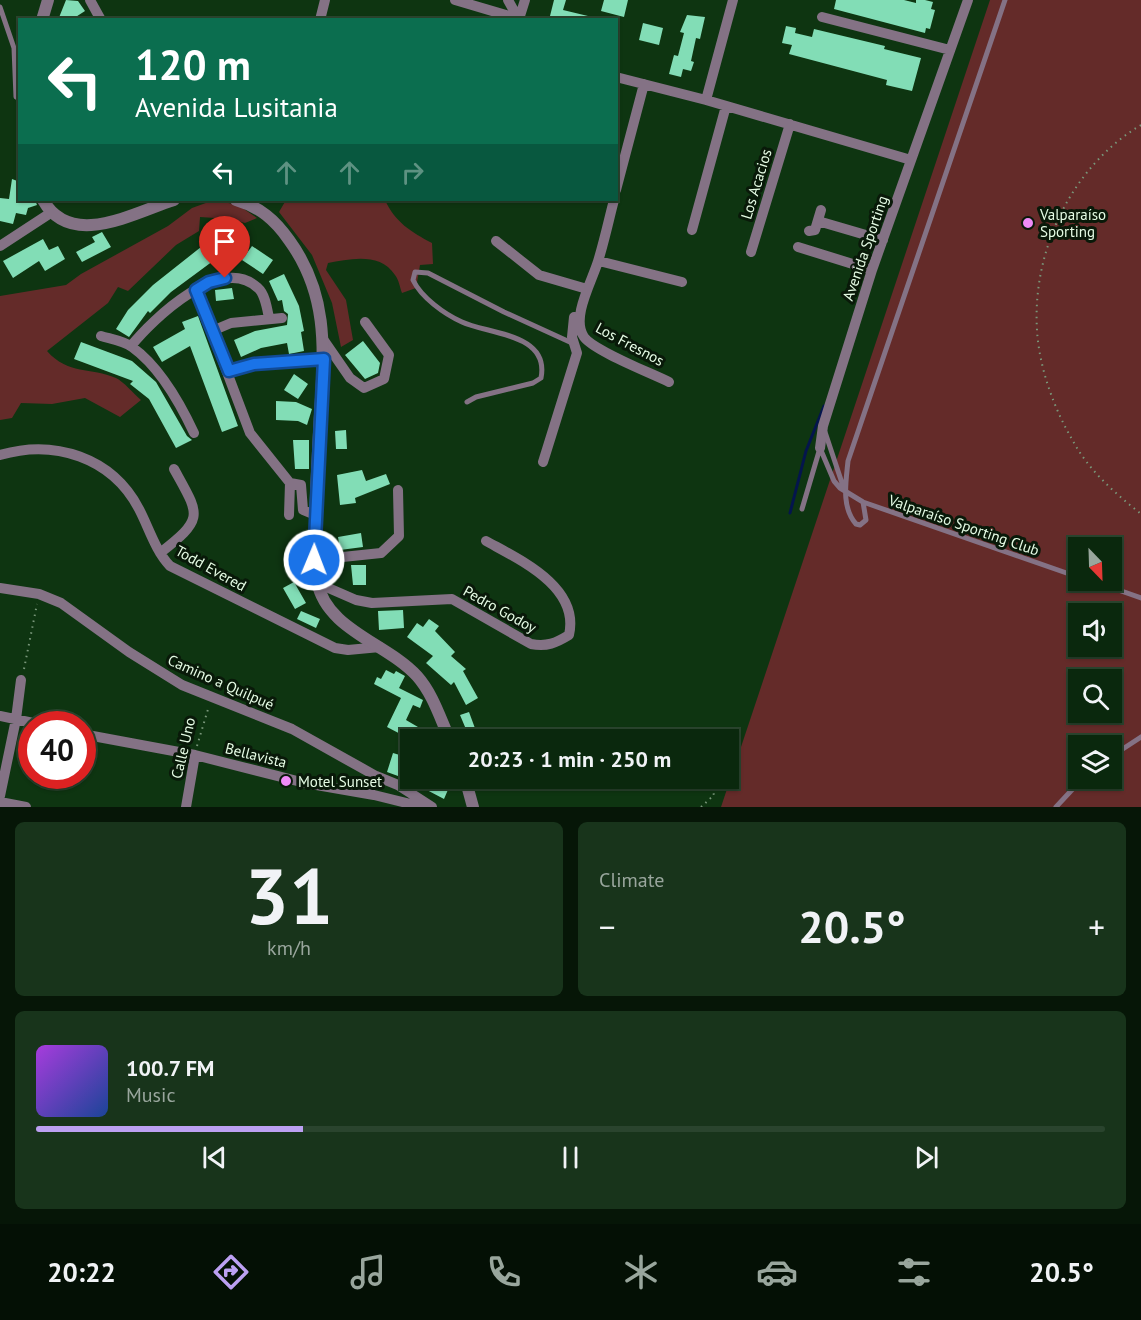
<!DOCTYPE html>
<html lang="en">
<head>
<meta charset="utf-8">
<style>
	:root { --surface:#0a280d; --page:#18341b; --text:#f1f3f6; --muted:#99a69d; --line:#2a442e; --accent:#bca0f2 }
	body { margin:0; font-family:"PT Sans",sans-serif; background:var(--page); color:var(--text); height:100vh; display:flex; flex-direction:column; font-size:22px; white-space:nowrap }
	* { box-sizing:border-box; margin:0 }
	p { font-size:20px; color:var(--muted) }
	.icon { flex:none; width:33px; height:33px; fill:none; stroke:currentColor; stroke-width:2; stroke-linecap:round; stroke-linejoin:round }
	.map { position:relative; height:807px; overflow:hidden }
	.panel { display:flex; flex-direction:column; gap:15px; padding:15px; background:#061607; flex:1 }
	.panel>* { flex:none }
	.top-card { position:absolute; left:18px; top:18px; width:600px; height:183px; border-radius:0px; box-shadow:0 2px 4px #0004,0 0 0 2px var(--line); background:#0b6e4f; color:#fff; overflow:hidden }
	.needle { width:39px; rotate:157deg }
	.controls { position:absolute; left:1068px; top:537px; display:grid; gap:12px }
	.controls a { display:grid; place-items:center; width:54px; height:54px; border-radius:0px; background:var(--surface); box-shadow:0 2px 4px #0004,0 0 0 2px var(--line); font-size:30px }
	.speed { position:absolute; left:18px; top:711px; display:flex; gap:12px; font-size:30px; font-weight:700; text-align:center }
	.speed>* { display:grid; place-content:center; width:78px; height:78px; border-radius:50%; background:var(--surface); box-shadow:0 2px 4px #0004,0 0 0 2px var(--line); line-height:1 }
	.speed .limit { border:9px solid #d22; background:#fff; color:#111 }
	.pin { position:absolute; display:grid; place-items:center; width:51px; height:51px; color:#fff; margin:-62px -26px; border-radius:50% 50% 50% 0; rotate:-45deg; box-shadow:0 0 6px #0007 }
	.pin .icon { rotate:45deg }
	.me { position:absolute; width:66px; margin:-33px; rotate:1deg; stroke-linejoin:round; filter:drop-shadow(0 0 4px #0008) }
	.turn { display:flex; align-items:center; gap:21px; height:126px; padding:0 18px; font-size:27px }
	.turn .icon { width:78px; height:78px; stroke-width:2.5 }
	.turn b { display:block; font-size:42px; line-height:51px }
	.lanes { display:flex; align-items:center; height:57px; padding:0 18px; background:#0003; justify-content:center; gap:30px; direction:ltr }
	.lanes .off { opacity:.35 }
	.big { font-size:45px; font-weight:600; line-height:1.1 }
	.panel .card { flex:1; display:flex; flex-direction:column; justify-content:center; gap:9px; min-width:0; padding:0 21px; border-radius:9px; background:var(--page) }
	.panel .dial { align-items:center; gap:0 }
	.dial b { font-size:78px; line-height:1 }
	.song { display:flex; align-items:center; gap:18px }
	.cover { width:72px; height:72px; border-radius:9px; background:linear-gradient(135deg,hsl(280 70% 55%),hsl(220 70% 35%)) }
	.played { height:6px; border-radius:3px; background:linear-gradient(90deg,var(--accent) 25%,var(--line) 25%) }
	.keys { display:flex; justify-content:space-around; direction:ltr }
	.heat { display:flex; justify-content:space-between; align-items:center; font-size:33px; direction:ltr }
	.panel .tiles { flex:1; display:grid; gap:15px; grid-template-columns:1fr 1fr }
	.card:last-child { grid-column:span 2 }
	.trip { position:absolute; left:400px; top:729px; width:339px; height:60px; border-radius:0px; background:var(--surface); box-shadow:0 2px 4px #0004,0 0 0 2px var(--line); font-weight:600; line-height:60px; text-align:center }
	.dock { display:flex; height:96px; justify-content:space-around; align-items:center; background:#041005; color:var(--muted) }
	.dock .icon { width:42px; height:42px }
	.dock .current { color:var(--accent) }
	.dock b { font-size:27px; color:var(--text) }
	.map>svg:first-child { display:block }
	.green { fill:#642b29; fill-rule:evenodd }
	.lines { fill:none; stroke-linecap:round; stroke-linejoin:round }
	.stream { stroke:#04154d; stroke-width:3 }
	.building { fill:#82ddb6 }
	.path { stroke:#79977a; stroke-width:2; stroke-dasharray:1.5 4.5; stroke-linecap:butt }
	.service { stroke:#847285; stroke-width:5 }
	.minor { stroke:#847285; stroke-width:10 }
	.tertiary { stroke:#847285; stroke-width:12 }
	.route-casing { stroke:#114b97; stroke-width:15 }
	.route { stroke:#1a73e8; stroke-width:10 }
	.poi-dot { fill:#ef8bf7; stroke:#091909; stroke-width:2 }
	.labels { text-anchor:middle; dominant-baseline:central; stroke-width:6; stroke-linejoin:round; paint-order:stroke }
	.street-label { font-size:15px; fill:#e6fce5; stroke:#091909 }
	.poi-label { font-size:15px; fill:#e6fce5; stroke:#091909; text-anchor:start }
</style>
</head>
<body>
<div class="map">
<svg width="1141" height="807" viewBox="0 0 1141 807">
	<rect width="100%" height="100%" fill="#0e3511"/>
	<path class="green" d="M990,0h151v807h-420zM1078,548h34v32h-34zM1078,614h34v32h-34zM1078,680h34v32h-34zM1078,746h34v32h-34z
		M214,200l24,5 19,13 -12,5 -15,-4 -30,-2 -1,14 -23,14 -48,46 -10,-4 -10,16 -61,48c21,24 44,16 69,27 8,4 17,15 25,22l-21,17 -35,-19 -33,6 -31,-1 -9,15 -12,2v-124l66,-11 15,-11 87,-48 24,-18z
		M286,200h99c10,22 26,32 47,43l1,21 -13,1 -4,23 -14,5c-2,-5 -3,-13 -7,-18 -15,-23 -45,-16 -67,-12l-2,7 20,30 7,40 -12,7 -9,-44 -20,-48 -33,-43z"/>
	<g class="lines">
		<path class="stream" d="M790,513l16,-62 18,-45"/>
	</g>
	<path class="building" d="M66,0l12,1 7,10 -14,9h-13z
		M554,0h12l-3,10 25,6 -1,4h-38z
		M604,0h24l-4,17 -23,-6z
		M836,0h68l12,3v-3h9l8,2 -2,7 4,1 -5,19 -4,-1 -1,5 -91,-24z
		M687,15l18,2 -5,22 -4,-1 -5,23 3,1 -3,9 -8,-2 -2,8 -12,-3 5,-19 4,1 6,-23 -4,-1z
		M643,23l20,5 -4,17 -20,-5z
		M786,26l10,2 -1,5 17,4 2,-8 71,17 -1,3 37,9 -9,33 -26,-6 1,-5 -98,-26 3,-9 -10,-2z
		M12,179l8,3v18h15l2,5 -9,3 -2,7 -10,-2 -3,11 -13,-3v-23l9,1z
		M102,232l9,15 -29,15 -6,-10 19,-10 -3,-5z
		M235,238l1,19 -23,2 -1,-19z
		M43,239l6,11 9,-4 7,13 -20,12 -6,-10 -26,17 -10,-17z
		M252,246l21,14 -10,14 -21,-14z
		M201,247l12,14 -42,31 -21,21 -2,-2 -19,26 -13,-8 12,-19 25,-25z
		M284,274l15,32 5,25 -3,1 3,19 -15,3 -2,-11 -26,5 -20,9 -7,-17 21,-9 32,-6 1,-11 -4,-3 -2,-11 -4,1 -9,-20z
		M232,288l2,11 -18,2 -1,-11z
		M198,316l40,110 -16,6 -32,-86 -28,16 -9,-15 32,-18 -3,-7z
		M363,341l17,22 -2,10 -13,6 -20,-24z
		M81,342l51,19 24,21 31,54 5,4 -16,8 -27,-49 -19,-15 3,-3 -59,-22z
		M294,374l14,10 -10,15 -14,-9z
		M276,401l20,1 16,7 -5,16 -9,-4 -22,-1z
		M346,430l1,19h-11l-1,-18z
		M293,440h16v29h-14z
		M362,470l4,11 20,-7 4,10 -35,14 1,5 -16,2 -3,-30z
		M361,533l2,14 -23,3 -2,-13z
		M306,544v12l-14,2 -1,-12z
		M351,565h15v20h-13z
		M294,582l12,21 -11,6 -12,-21z
		M403,610l1,18 -25,2 -1,-19z
		M301,611l19,8 -4,9 -19,-9z
		M429,619l10,7 -4,5 20,21 -4,4 15,13 -3,2 15,27 -12,7 -12,-23 -3,3 -25,-22 7,-7 -26,-19 10,-14 6,4z
		M386,670l8,4 2,-3 9,5 -6,12 24,12 -3,8 -7,-3 -7,15 12,7 -7,13v28l-9,-3 -4,11 -11,-4 6,-19 10,3 7,-17 -23,-12 14,-29 -27,-14 3,-7 4,2z
		M469,712l7,19 -8,3 -8,-19z
		M404,778h21l7,4 4,-4 14,7 -6,14z"/>
	<g class="lines">
		<path class="path" d="M1141,125c-69,41 -109,125 -104,205 2,37 17,79 36,111 16,30 42,52 68,73
			M24,669l13,-65
			M197,746l12,-40
			M701,807l13,-12 -6,-17"/>
		<path class="service" d="M0,7l14,41 2,49 4,1
			M467,402l9,-5 57,-14 8,-5c9,-45 -54,-44 -79,-56 -18,-8 -41,-25 -49,-42l2,-8 13,1 76,39 68,31
			M825,432l19,57
			M820,448l14,33 6,7 23,14 215,75
			M863,502l3,18 -6,5 -4,-1c-15,-17 -10,-42 -8,-63l157,-461
			M802,509l18,-61
			M1090,580l51,18
			M1112,756l29,-19
			M1056,807l27,-29"/>
		<path class="minor" d="M90,0l11,20
			M455,0l64,19
			M508,0l11,20
			M822,17l128,33
			M519,19l6,-19
			M320,20l5,-20
			M616,77l90,23 205,60
			M706,100l27,-100
			M616,190l28,-106
			M614,200c-5,19 -9,38 -15,58 -5,20 -29,59 -15,79 10,14 67,36 85,45
			M818,221l65,19
			M692,230l34,-124
			M809,231l6,-1 6,-20
			M496,241l43,34 48,14
			M0,246l52,-34
			M798,247l74,23
			M751,252l39,-128
			M599,261l83,21
			M196,290l54,143 40,50 -1,32
			M212,331l19,-8 51,-5
			M101,336c10,3 23,5 31,11 28,20 48,56 62,86
			M323,339l27,39 14,10 20,-9 5,-24 -24,-33
			M131,346c22,-27 90,-93 127,-58 7,6 9,20 11,30
			M229,371l25,-7 70,-5
			M820,448l3,-22 49,-156 96,-270
			M0,455c54,-16 112,2 139,54 10,19 16,41 31,57l165,82 13,2 32,-3
			M543,462l34,-109 -5,-16 2,-20
			M290,483l11,2 2,25 12,5
			M160,553c45,-35 40,-37 14,-84
			M314,560l67,-7 18,-17 -1,-46
			M317,583l39,17 16,3 80,-4 79,45c16,3 25,-1 38,-9 11,-48 -49,-75 -83,-94
			M0,588l39,6 22,9 68,49 53,33 110,44 84,47 22,9 34,22
			M0,716l38,8
			M82,734l113,21 110,28 69,12 49,12
			M0,796l16,-77 5,-39
			M0,802l26,5
			M186,807l9,-52"/>
		<path class="tertiary" d="M42,20l6,-20
			M43,200c28,50 92,12 131,0
			M236,200c24,7 39,20 53,40 40,55 35,110 31,174 -2,36 -4,72 -5,108 0,20 -2,40 2,59 9,49 70,62 100,95 16,18 23,42 33,64
			M465,778l8,29"/>
	</g>
	<g class="lines">
		<defs>
			<path id="route" d="M225,278l-16,4 -13,8 33,81 25,-7 70,-5 -10,201"/>
		</defs>
		<use href="#route" class="route-casing"/>
		<use href="#route" class="route"/>
	</g>
	<g class="poi-dot">
		<circle cx="1028" cy="223" r="6"/>
		<circle cx="286" cy="781" r="6"/>
	</g>
	<g class="labels">
		<g class="street-label">
			<text transform="translate(756 184) rotate(-73)">Los Acacios</text>
			<text transform="translate(865 248) rotate(-71)">Avenida Sporting</text>
			<text transform="translate(630 344) rotate(28)">Los Fresnos</text>
			<text transform="translate(964 525) rotate(19)">Valparaíso Sporting Club</text>
			<text transform="translate(211 568) rotate(29)">Todd Evered</text>
			<text transform="translate(500 609) rotate(29)">Pedro Godoy</text>
			<text transform="translate(221 682) rotate(24)">Camino a Quilpué</text>
			<text transform="translate(183 748) rotate(-77)">Calle Uno</text>
			<text transform="translate(256 755) rotate(14)">Bellavista</text>
		</g>
		<g class="poi-label">
			<text x="1040" y="214">Valparaíso<tspan x="1040" dy="17">Sporting</tspan></text>
			<text x="298" y="781">Motel Sunset</text>
		</g>
	</g>
</svg>
<div class="controls">
<a><svg class="needle" viewBox="-14 -14 28 28"><path d="M0-13l5 13h-10z" fill="#e53935"/><path d="M0 13l5-13h-10z" fill="#99a69d"/></svg></a>
<a><svg class="icon" aria-label="sound" viewBox="0 0 24 24"><path d="M4 9h4l5-4v14l-5-4H4zM17 9q2 3 0 6"/></svg></a>
<a><svg class="icon" aria-label="search" viewBox="0 0 24 24"><circle cx="10" cy="10" r="6"/><path d="M15 15l6 6"/></svg></a>
<a><svg class="icon" aria-label="layers" viewBox="0 0 24 24"><path d="M12 4l9 5-9 5-9-5zM3 14l9 5 9-5"/></svg></a>
</div>
<div class="speed"><div class="limit">40</div></div>
<div class="pin" style="left:225px;top:278px;background:#d93025"><svg class="icon" aria-label="arrive" viewBox="0 0 24 24"><path d="M6 21V4h12l-3 4 3 4H6"/></svg></div>
<svg class="me" style="left:314px;top:560px" viewBox="-20 -20 40 40"><circle r="17" fill="#1a73e8" stroke="#fff" stroke-width="3"/><path d="M0-11L8 9 0 5-8 9z" fill="#fff"/></svg>
<div class="trip">20:23 · 1 min · 250 m</div>
<div class="top-card">
<div class="turn"><svg class="icon" aria-label="left" viewBox="0 0 24 24"><path d="M17 20v-9H6M10 6l-5 5 5 5"/></svg><div><b>120 m</b>Avenida Lusitania</div></div>
<div class="lanes"><svg class="icon" aria-label="left" viewBox="0 0 24 24"><path d="M17 20v-9H6M10 6l-5 5 5 5"/></svg><svg class="icon off" aria-label="ahead" viewBox="0 0 24 24"><path d="M12 20V5M6 11l6-6 6 6"/></svg><svg class="icon off" aria-label="ahead" viewBox="0 0 24 24"><path d="M12 20V5M6 11l6-6 6 6"/></svg><svg class="icon off" aria-label="right" viewBox="0 0 24 24"><path d="M7 20v-9h11M14 6l5 5-5 5"/></svg></div>
</div>
</div>
<section class="panel">
<div class="tiles">
<div class="card dial"><b>31</b><p>km/h</p></div>
<div class="card"><p>Climate</p>
<div class="heat"><a>−</a><b class="big">20.5°</b><a>+</a></div>
</div>
<div class="card">
<div class="song"><i class="cover"></i><div><b>100.7 FM</b><p>Music</p></div></div>
<div class="played"></div>
<div class="keys"><svg class="icon" aria-label="previous" viewBox="0 0 24 24"><path d="M18 5L8 12l10 7zM5 5v14"/></svg><svg class="icon" aria-label="pause" viewBox="0 0 24 24"><path d="M8 5v14M16 5v14"/></svg><svg class="icon" aria-label="next" viewBox="0 0 24 24"><path d="M6 5l10 7-10 7zM19 5v14"/></svg></div>
</div>
</div>
</section>
<nav class="dock">
<b>20:22</b>
<svg class="icon current" aria-label="directions" viewBox="0 0 24 24"><path d="M12 3l9 9-9 9-9-9zM9 14v-3h6M13 9l2 2-2 2"/></svg>
<svg class="icon" aria-label="music" viewBox="0 0 24 24"><path d="M9 18V5l10-2v13"/><circle cx="6" cy="18" r="3"/><circle cx="16" cy="16" r="3"/></svg>
<svg class="icon" aria-label="phone" viewBox="0 0 24 24"><path d="M5 4h4l2 5-3 2q2 4 5 5l2-3 5 2v4C11 20 4 13 5 4z"/></svg>
<svg class="icon" aria-label="climate" viewBox="0 0 24 24"><path d="M12 3v18M4 7l16 10M4 17L20 7"/></svg>
<svg class="icon" aria-label="car" viewBox="0 0 24 24"><path d="M5 17H2v-5l4-1 3-4h7l3 4 3 1v5h-3M9 17h6M6 11h13"/><circle cx="7" cy="17" r="2"/><circle cx="17" cy="17" r="2"/></svg>
<svg class="icon" aria-label="filters" viewBox="0 0 24 24"><path d="M4 7h16M4 17h16"/><circle cx="9" cy="7" r="2"/><circle cx="15" cy="17" r="2"/></svg>
<b>20.5°</b>
</nav>
</body>
</html>
